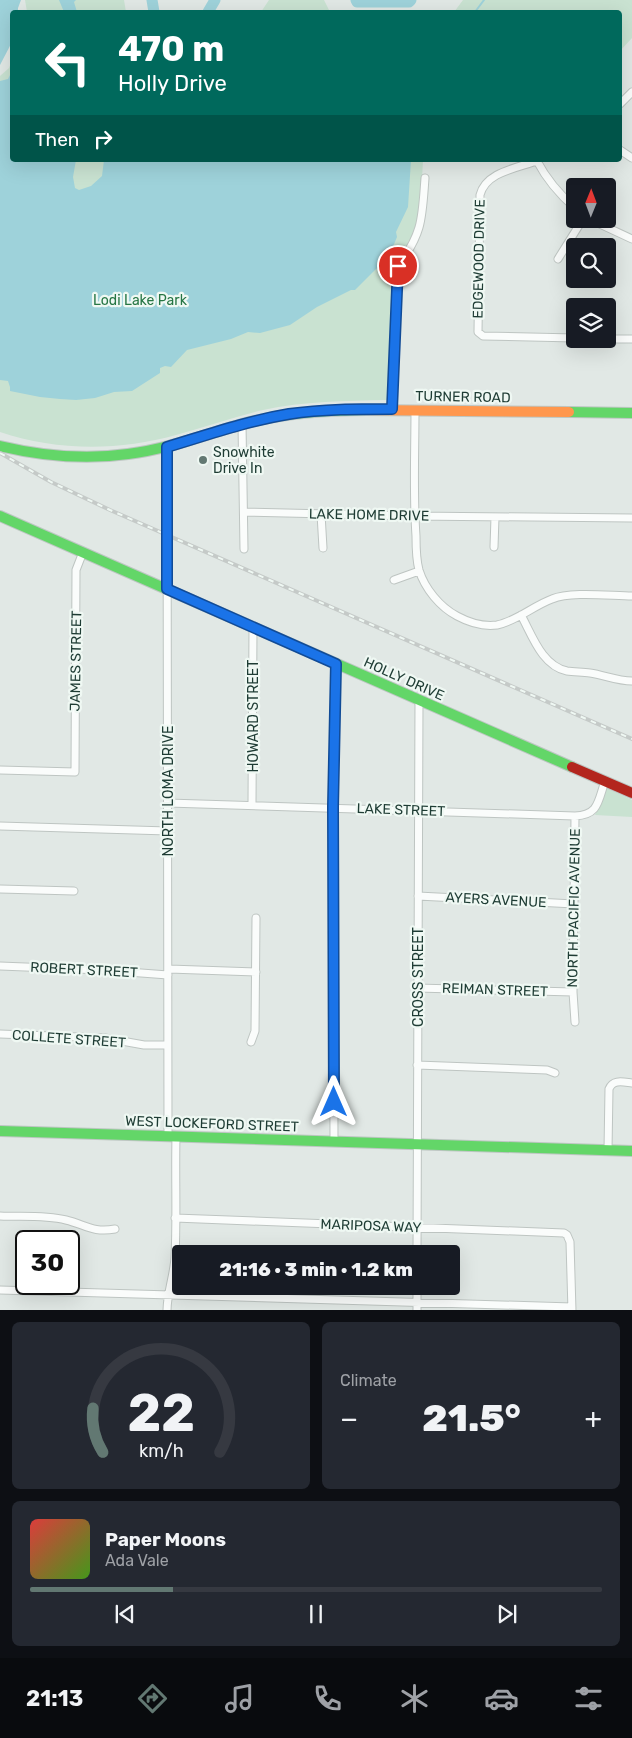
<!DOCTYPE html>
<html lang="en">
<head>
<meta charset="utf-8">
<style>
	:root { --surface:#171b24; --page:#242831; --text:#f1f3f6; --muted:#9ea1a6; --line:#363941; --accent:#627872 }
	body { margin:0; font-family:Rubik,sans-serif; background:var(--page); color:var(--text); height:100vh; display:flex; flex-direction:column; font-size:19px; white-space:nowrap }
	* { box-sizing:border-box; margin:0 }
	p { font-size:16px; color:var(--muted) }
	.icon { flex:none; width:28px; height:28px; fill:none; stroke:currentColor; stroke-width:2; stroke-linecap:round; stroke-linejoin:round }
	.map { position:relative; height:1310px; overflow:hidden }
	.panel { display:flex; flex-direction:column; gap:12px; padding:12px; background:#0d0f14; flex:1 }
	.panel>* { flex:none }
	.guide { position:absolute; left:10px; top:10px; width:612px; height:152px; border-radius:5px; box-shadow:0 5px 20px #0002; background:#00695c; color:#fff; overflow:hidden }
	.needle { width:32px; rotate:1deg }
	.controls { position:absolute; left:566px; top:178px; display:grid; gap:10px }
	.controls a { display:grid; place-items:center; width:50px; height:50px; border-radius:5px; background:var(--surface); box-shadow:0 5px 20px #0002; font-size:25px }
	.speed { position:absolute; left:15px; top:1230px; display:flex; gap:10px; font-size:25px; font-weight:700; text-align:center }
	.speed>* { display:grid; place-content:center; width:65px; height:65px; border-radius:50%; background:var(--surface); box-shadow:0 5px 20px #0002; line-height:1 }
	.speed .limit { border:2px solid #111; border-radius:8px; background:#fff; color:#111 }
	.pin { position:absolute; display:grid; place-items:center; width:42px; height:42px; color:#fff; margin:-21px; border:2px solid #fff; border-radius:50%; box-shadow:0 1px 5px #0007 }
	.me { position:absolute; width:55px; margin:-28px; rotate:0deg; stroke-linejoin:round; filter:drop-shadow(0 0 4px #0008) }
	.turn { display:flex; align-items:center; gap:18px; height:105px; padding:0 25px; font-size:22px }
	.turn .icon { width:65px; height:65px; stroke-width:2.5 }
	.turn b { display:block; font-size:35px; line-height:42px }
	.then { display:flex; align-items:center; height:48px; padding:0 25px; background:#0003; gap:10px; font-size:19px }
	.big { font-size:38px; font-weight:800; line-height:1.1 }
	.panel .widget { flex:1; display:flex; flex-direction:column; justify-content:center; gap:8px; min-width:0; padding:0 18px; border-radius:8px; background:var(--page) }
	.panel .dial { align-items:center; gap:0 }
	.dial svg { height:130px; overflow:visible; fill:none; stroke:var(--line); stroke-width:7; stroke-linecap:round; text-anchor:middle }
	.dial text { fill:var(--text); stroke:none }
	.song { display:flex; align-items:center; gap:15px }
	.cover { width:60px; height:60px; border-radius:8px; background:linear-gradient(135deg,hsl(0 70% 55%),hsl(100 70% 35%)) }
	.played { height:5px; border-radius:2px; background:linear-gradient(90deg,var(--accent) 25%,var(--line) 25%) }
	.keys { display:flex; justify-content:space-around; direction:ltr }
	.heat { display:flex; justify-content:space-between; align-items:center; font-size:28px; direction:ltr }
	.panel .tiles { flex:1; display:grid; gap:12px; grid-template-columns:1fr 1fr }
	.widget:last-child { grid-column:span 2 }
	.trip { position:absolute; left:172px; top:1245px; width:288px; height:50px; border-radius:5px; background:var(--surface); box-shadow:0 5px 20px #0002; font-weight:800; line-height:50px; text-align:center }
	.menu { display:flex; height:80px; justify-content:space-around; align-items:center; background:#090b0e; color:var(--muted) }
	.menu .icon { width:35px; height:35px }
	.menu .current { color:var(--accent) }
	.menu b { font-size:22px; color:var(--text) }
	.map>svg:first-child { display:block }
	.green { fill:#c9e2d1 }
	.water { fill:#9ed2da }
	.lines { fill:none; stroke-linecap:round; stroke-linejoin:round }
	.stream { stroke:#9ed2da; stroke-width:2 }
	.river { stroke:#9ed2da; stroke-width:11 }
	.street-casing { stroke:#bec5c2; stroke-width:9 }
	.fast-casing { stroke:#bdc6c2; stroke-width:12 }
	.slow-casing { stroke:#bdc6c2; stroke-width:12 }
	.jam-casing { stroke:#bdc6c2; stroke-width:12 }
	.street { stroke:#fafcfb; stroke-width:7 }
	.fast { stroke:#63d668; stroke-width:10 }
	.slow { stroke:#ff974d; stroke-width:10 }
	.jam { stroke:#b3261e; stroke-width:10 }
	.rail-casing { stroke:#c5cac8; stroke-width:4 }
	.rail { stroke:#eff8f3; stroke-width:2; stroke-dasharray:5.5; stroke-linecap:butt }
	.route-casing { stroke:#114b97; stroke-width:12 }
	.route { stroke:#1a73e8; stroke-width:9 }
	.poi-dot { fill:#627872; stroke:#eff8f3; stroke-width:2 }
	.labels { text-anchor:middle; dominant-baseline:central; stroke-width:4.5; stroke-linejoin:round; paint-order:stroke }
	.street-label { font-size:14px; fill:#1e3c34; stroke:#eff8f3 }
	.park-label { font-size:14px; fill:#267644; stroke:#eff8f3 }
	.poi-label { font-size:14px; fill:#1e3c34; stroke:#eff8f3; text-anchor:start }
</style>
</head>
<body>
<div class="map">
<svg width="632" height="1311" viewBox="0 0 632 1311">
	<rect width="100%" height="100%" fill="#e1e8e5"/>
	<path class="green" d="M25,0h99l2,12h-99z
		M269,0h55l6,12h-69z
		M463,0h169v38l-12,13v-39h-166z
		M12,60v100h411l-2,39 -5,31 -9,20 -13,22 -6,128c-42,1 -84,1 -125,10 -29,7 -58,17 -87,25 -57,16 -120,16 -176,-3v-356l9,-8z
		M606,788l26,12v17l-37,-2z"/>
	<path class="water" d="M0,0h21l-3,8v4h-6v30l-12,23z
		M59,0h17l-2,2 3,10h-13z
		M12,74v86h64l-3,17 2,11 4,2 12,-4 11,-10 2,-16h307l-3,47 -12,25 1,5 -8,19 -34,34h-4l-34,17 -27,18 -30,8 -12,-1 -17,7 -44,11 -16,17 -6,-1 -5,2v5l-28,18 -18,1 -19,6 -19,2 -16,-1 -20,-2 -30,-6v-4l-2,-6 -8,-1v-299l8,-2 2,-4z"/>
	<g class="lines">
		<path class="stream" d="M475,12l9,-12"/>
		<path class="river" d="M152,0l2,12
			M356,0l1,2h52l2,-2
			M208,12l7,-12"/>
		<defs>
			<path id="street" d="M620,104l12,-12
				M620,150l12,8
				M539,160c-20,8 -53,11 -59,35l-2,137 5,4 92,2
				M537,161c10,19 22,33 38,47
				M589,219l43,20
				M558,259l25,-40
				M608,339h24
				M392,409l6,-143c25,-33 24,-48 27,-88
				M415,410c0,42 -2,84 1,126 0,11 0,23 3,34 6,19 21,37 38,46 13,7 25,11 40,9 20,-4 36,-19 55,-26 19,-8 59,-3 80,-3
				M242,424l2,125
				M167,447l1,689
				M244,512l170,4 218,2
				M321,514l2,34
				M494,547l1,-30
				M394,580l25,-9
				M521,615c11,20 21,51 46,56 7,1 15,1 23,2 14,2 27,8 42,8
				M0,770l75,2 1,-202 7,-18
				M168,803l407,13c24,-1 23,-15 30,-35
				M252,805l1,-178
				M575,816l-2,176 2,30
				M0,826l168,5
				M0,889l74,2
				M418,896l156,8
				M0,966l101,4 67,5
				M169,969l87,3
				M417,988l156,4
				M0,1034l105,4 39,7h23
				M251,1042l4,-11 1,-113
				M417,1065l130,5 8,3
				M334,1141l-1,-334 3,-143
				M608,1150l1,-61c4,-10 14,-7 23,-6
				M0,1216c22,1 45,-1 66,4 20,5 27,13 49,9
				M175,1218l389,15 3,2 3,7 2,69
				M417,1254l2,-553
				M0,1290l572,17
				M167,1311c0,-19 7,-35 8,-54 2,-40 0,-80 1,-120
				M417,1311v-25"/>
			<path id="fast" d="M569,412l63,1
				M0,446c42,10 85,14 128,8 40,-5 76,-19 114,-30 41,-11 83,-14 125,-14
				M0,516l572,251
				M0,1131l632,20"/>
			<path id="slow" d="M367,410l202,2"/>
			<path id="jam" d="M572,767l60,26"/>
		</defs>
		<use href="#street" class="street-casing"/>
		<use href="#fast" class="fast-casing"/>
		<use href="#slow" class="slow-casing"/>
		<use href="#jam" class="jam-casing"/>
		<use href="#street" class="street"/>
		<use href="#fast" class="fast"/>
		<use href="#slow" class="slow"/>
		<use href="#jam" class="jam"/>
		<defs>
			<path id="rail" d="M0,453l51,29 59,28 522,229"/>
		</defs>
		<use href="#rail" class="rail-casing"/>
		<use href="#rail" class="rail"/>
	</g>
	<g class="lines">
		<defs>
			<path id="route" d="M334,1102l-1,-295 3,-143 -169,-75v-142c40,-12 80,-26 122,-33 34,-5 69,-5 103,-5l6,-143"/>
		</defs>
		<use href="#route" class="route-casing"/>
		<use href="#route" class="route"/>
	</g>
	<circle class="poi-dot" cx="203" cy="460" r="5"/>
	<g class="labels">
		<g class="street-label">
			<text transform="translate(479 259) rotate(-89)">EDGEWOOD DRIVE</text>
			<text transform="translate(463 397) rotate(1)">TURNER ROAD</text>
			<text transform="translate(369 515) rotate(1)">LAKE HOME DRIVE</text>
			<text transform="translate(76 661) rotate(-89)">JAMES STREET</text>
			<text transform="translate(404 679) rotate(24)">HOLLY DRIVE</text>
			<text transform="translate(253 716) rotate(-90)">HOWARD STREET</text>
			<text transform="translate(168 791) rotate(-90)">NORTH LOMA DRIVE</text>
			<text transform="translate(401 810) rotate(2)">LAKE STREET</text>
			<text transform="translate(496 900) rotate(3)">AYERS AVENUE</text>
			<text transform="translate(574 908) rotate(-89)">NORTH PACIFIC AVENUE</text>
			<text transform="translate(84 970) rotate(3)">ROBERT STREET</text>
			<text transform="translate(418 977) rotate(-90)">CROSS STREET</text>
			<text transform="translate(495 990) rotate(2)">REIMAN STREET</text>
			<text transform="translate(69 1039) rotate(4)">COLLETE STREET</text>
			<text transform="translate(212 1124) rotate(2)">WEST LOCKEFORD STREET</text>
			<text transform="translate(371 1226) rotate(2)">MARIPOSA WAY</text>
		</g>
		<g class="park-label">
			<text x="140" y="300">Lodi Lake Park</text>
		</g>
		<g class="poi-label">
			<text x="213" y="452">Snowhite<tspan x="213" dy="16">Drive In</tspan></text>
		</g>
	</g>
</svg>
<div class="controls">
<a><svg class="needle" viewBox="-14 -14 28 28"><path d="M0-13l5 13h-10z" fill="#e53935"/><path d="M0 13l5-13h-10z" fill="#9ea1a6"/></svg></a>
<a><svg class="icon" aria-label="search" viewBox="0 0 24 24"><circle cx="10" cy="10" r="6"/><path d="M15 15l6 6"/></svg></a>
<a><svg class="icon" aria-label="layers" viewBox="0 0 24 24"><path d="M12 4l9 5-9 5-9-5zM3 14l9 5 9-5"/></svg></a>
</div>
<div class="speed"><div class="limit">30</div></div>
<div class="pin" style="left:398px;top:266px;background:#d93025"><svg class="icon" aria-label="arrive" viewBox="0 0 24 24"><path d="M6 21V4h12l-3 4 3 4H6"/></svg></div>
<svg class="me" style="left:334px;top:1102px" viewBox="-20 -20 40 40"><path d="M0-17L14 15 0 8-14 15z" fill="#1a73e8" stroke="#fff" stroke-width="4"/></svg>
<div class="trip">21:16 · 3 min · 1.2 km</div>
<div class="guide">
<div class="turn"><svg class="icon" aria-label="left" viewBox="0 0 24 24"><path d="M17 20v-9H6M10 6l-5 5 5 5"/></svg><div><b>470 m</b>Holly Drive</div></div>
<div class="then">Then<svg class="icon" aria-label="right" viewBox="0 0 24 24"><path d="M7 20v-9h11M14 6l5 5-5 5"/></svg></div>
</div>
</div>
<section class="panel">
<div class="tiles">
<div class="widget dial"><svg viewBox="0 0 100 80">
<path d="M14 69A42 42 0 1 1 86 69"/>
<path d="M14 69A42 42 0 0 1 8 42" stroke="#627872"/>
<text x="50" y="56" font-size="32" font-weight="700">22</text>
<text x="50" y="72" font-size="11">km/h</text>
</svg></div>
<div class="widget"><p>Climate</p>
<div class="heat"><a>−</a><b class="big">21.5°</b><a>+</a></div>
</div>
<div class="widget">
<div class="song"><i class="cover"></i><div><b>Paper Moons</b><p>Ada Vale</p></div></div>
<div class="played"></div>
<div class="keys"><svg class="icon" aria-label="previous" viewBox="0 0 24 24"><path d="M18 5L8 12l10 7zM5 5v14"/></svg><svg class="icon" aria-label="pause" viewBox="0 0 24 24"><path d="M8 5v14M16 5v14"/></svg><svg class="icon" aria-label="next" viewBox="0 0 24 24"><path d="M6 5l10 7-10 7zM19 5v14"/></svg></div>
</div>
</div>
</section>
<nav class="menu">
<b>21:13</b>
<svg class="icon current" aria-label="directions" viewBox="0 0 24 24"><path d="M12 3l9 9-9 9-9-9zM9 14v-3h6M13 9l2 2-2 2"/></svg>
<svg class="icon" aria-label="music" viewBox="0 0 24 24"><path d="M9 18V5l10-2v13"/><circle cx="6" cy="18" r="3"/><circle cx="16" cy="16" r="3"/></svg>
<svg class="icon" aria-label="phone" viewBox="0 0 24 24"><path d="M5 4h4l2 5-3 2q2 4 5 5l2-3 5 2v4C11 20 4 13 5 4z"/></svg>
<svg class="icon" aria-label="climate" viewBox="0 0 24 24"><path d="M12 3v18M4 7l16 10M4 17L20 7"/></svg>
<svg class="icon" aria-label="car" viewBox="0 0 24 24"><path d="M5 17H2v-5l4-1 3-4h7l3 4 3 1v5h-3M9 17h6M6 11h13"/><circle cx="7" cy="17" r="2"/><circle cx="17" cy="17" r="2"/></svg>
<svg class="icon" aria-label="filters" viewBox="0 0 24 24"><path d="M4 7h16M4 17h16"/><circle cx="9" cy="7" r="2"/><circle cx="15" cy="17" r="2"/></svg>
</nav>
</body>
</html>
